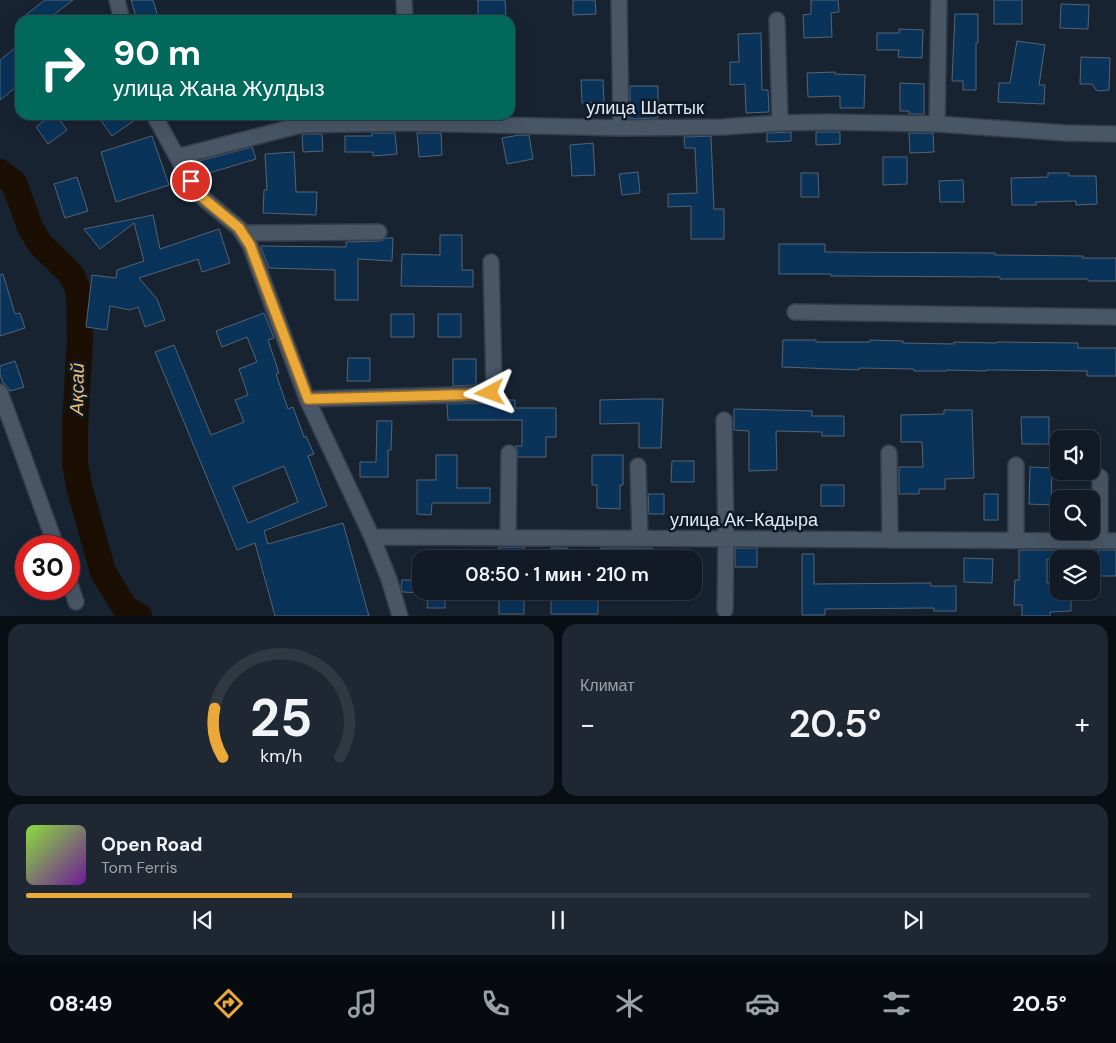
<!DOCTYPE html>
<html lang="ru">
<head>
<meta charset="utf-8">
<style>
	:root { --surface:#111a25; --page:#1e2732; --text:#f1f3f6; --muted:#9ca1a7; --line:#303842; --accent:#eba93a }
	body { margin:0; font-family:"DM Sans",sans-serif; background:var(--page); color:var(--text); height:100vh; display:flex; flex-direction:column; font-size:19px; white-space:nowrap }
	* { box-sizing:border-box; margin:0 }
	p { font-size:16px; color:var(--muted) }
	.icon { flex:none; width:28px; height:28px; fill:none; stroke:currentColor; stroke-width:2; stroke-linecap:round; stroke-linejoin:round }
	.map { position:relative; height:616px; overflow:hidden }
	.details { display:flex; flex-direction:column; gap:8px; padding:8px; background:#090e14; flex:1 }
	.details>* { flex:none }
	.hud { position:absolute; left:15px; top:15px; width:500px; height:105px; border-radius:15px; box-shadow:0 5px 20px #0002,0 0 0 1px var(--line); background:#00695c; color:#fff; overflow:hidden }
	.controls { position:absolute; left:1050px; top:430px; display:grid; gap:10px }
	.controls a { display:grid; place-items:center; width:50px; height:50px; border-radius:10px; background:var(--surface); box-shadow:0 5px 20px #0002,0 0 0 1px var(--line); font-size:25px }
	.speed { position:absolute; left:15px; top:535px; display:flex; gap:10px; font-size:25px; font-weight:700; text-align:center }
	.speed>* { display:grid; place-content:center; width:65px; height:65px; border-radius:50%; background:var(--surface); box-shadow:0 5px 20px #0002,0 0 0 1px var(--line); line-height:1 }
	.speed .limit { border:8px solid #d22; background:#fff; color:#111 }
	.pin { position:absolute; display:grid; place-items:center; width:42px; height:42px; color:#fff; margin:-21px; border:2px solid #fff; border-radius:50%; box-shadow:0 1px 5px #0007 }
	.me { position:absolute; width:55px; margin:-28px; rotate:266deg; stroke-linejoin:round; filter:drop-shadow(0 0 4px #0008) }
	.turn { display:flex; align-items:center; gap:18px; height:105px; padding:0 15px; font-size:22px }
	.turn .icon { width:65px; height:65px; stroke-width:2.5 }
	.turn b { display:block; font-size:35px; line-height:42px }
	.big { font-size:38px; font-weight:600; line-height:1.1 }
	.details .card { flex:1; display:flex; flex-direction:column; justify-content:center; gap:8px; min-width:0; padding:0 18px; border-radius:15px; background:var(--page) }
	.details .dial { align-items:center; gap:0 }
	.dial svg { height:130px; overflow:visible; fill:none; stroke:var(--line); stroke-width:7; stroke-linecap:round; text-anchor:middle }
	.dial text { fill:var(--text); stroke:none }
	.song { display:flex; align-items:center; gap:15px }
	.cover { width:60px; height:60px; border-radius:8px; background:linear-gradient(135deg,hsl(90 70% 55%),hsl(280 70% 35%)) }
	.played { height:5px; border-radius:2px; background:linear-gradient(90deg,var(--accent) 25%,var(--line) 25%) }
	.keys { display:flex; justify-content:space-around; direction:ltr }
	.heat { display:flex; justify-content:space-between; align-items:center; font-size:28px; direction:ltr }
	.details .tiles { flex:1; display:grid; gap:8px; grid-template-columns:1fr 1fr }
	.card:last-child { grid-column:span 2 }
	.trip { position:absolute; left:412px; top:550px; width:290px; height:50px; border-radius:15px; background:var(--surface); box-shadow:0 5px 20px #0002,0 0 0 1px var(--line); font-weight:600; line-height:50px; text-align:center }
	.dock { display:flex; height:80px; justify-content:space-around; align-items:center; background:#070a0f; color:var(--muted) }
	.dock .icon { width:35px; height:35px }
	.dock .active { color:var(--accent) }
	.dock b { font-size:22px; color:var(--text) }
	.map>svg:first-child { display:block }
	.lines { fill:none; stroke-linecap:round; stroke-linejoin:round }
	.river { stroke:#1a0f02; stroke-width:26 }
	.building { fill:#0a335a; stroke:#556474; fill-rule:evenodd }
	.minor-casing { stroke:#343d49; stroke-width:18 }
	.minor { stroke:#485666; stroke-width:15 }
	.route-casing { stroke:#996e26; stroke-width:12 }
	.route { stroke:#eba93a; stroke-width:9 }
	.labels { text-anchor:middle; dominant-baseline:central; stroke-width:5; stroke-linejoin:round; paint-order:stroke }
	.street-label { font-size:18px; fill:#e0e9f2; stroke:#0e1a27 }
	.water-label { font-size:19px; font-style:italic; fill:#f2be71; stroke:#0e1a27 }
</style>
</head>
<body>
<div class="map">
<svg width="1116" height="616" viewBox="0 0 1116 616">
	<rect width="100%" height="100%" fill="#172331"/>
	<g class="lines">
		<path class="river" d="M0,172l14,11 16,44 10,17 31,30 8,18 1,47 -5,89v35l5,27 23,82 22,36 14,8"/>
	</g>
	<path class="building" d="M45,0h28l-26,20h-28z
		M131,0h22l5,17 -12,3h-9z
		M478,0h27l1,15 -28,1z
		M573,0h22l1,14 -23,1z
		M811,0h27l1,12 -8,1 1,24 -28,1 -1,-23 8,-1z
		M994,0h28v24h-28z
		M1061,4l28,1 -1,24 -28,-1z
		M955,14h23v29h-2v47h-13v-9h-11z
		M899,29l24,1 -1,28 -24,-1 1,-7h-22v-17h22z
		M761,33l1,57h6l1,22 -23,1 -1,-29 -15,1v-23h9l-1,-28z
		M1017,41l28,4 -6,40h6l-1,19 -46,-2 1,-19h11z
		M20,44v40l-20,16v-40z
		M1081,57l29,1 -1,32 -9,1 -4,-1 -4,-6h-12z
		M835,72v2l30,1 -1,33h-24v-12l-32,1 -1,-24z
		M581,80h22l1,22 -22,1z
		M900,83l24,1v30h-15v-3h-9z
		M630,86h28v32l-28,1z
		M52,115h4l11,15 -19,14 -12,-17z
		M97,115h45l-30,21z
		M791,132v9l-24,1v-9z
		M816,132h24v12l-24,1z
		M372,133h23l2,21 -24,2v-4h-28v-16h27z
		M417,133h24l1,22 -23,2z
		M909,133h24l1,19 -24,1z
		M302,134h20l1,17 -20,1z
		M520,135h9l4,24 -26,5 -5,-26z
		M152,136l17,49 -53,17 -15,-50z
		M711,136l3,73h10v30h-33v-33l-23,1v-13l29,-1 -2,-45h-10l-1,-11z
		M593,143l2,32 -23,1 -2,-31z
		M252,147l4,12 -57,17 -4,-14z
		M294,152l2,40h21l-1,23 -53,-2 1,-23h3l-2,-36z
		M883,157h24v27l-24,1z
		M638,172l2,21 -18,2 -3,-21z
		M801,173h17l1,24h-18z
		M1048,173h21v3h27l1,28 -21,1v-4l-40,1v3h-24l-1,-27 37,-1z
		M77,177l11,34 -23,7 -11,-34z
		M963,180l1,22h-24l-1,-21z
		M153,215l7,34 59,-20 11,34 -28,9 -4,-13 -59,19 18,21 8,21 -20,7 -7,-20 -8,3 -20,-4 -3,24 -21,-3 6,-52 24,3 1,-8 27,-9 -10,-38 -34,26 -16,-20z
		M440,235h22v35h11v17l-72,-1 1,-32 38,1z
		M386,238h7l-1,23 -34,-2v41h-23v-30l-66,-2 -8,-21v-1l85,1v-5l33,-1 4,-1z
		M779,244h46v8l170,1v2l88,1v2h33v23h-28v-2h-88v-2l-169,-1v-2h-52z
		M3,274l12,40 5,-1 5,15 -25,8v-61z
		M264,313l10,25 -6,2 11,33 -3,1 12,35 5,-2 11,30 2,-1 8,18 -6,2 19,50 -63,25 4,13 75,-21 26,93h-94l-20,-73 -18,7 -82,-198 19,-7 37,90 33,-13 -9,-22 13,-5 -9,-26 18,-7 -10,-25 -25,10 -6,-16zM284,466l14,36 -50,21 -15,-36z
		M391,314h23v23h-23z
		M438,314h23v23h-23z
		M783,340h33v2h54v-2l33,1v2l51,1v-2l43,1v-1l81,1v5h38v28h-29v-5l-101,-1v1l-39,-1 -1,1h-32v-2l-55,-1v2l-77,-3z
		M348,358h22v23h-23z
		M453,359h23v26l-23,1z
		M15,361l9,26 -14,4 -4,-6 -3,-2 -3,-9v-8z
		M640,399h23l-2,49h-22v-25l-39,1v-24z
		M496,400h19v8h41v29h-10v20h-28l-1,-8 -2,-3h7v-26h-74l-1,-16 41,-1z
		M734,409l78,2v5h32v20h-22v-4l-46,-1 1,39 -28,1v-40l-15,-1z
		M944,410h28l2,68 -29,1v10h-26v5h-20v-27h24l-1,-25h-21v-27l43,-1z
		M1021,417h28v27h-27z
		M377,421h15l-1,29h-3v27h-28v-15h16z
		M436,455h21v33h33v15h-58l-1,12 -14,-1v-34h19z
		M592,455h31v30h-3v24l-23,-1v-23h-5z
		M672,461h22v21h-23z
		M1030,467l22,1 -1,37 -22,-1z
		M821,485h23v21h-23z
		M648,494h16v20h-15z
		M984,494h14v26h-14z
		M499,547h25v12h-25z
		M551,548h16v11h-16z
		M601,548h51v11h-51z
		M735,548h22v19h-22z
		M1019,550h58v9h-30v24h12v8h12v20l-21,1v4h-28v-11h-8l1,-25h4z
		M1098,550h18v26h-18z
		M802,554h12v30l117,-1v3h25v25h-22v-3l-109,1v6h-23z
		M964,558l29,1 -1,24 -28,-1z
		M402,580h19v13l-18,-1 -2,-4z
		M428,591h17v17h-18z
		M499,591h25v23h-25z
		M551,591h16v6h31v17h-47z"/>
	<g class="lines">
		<defs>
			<path id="minor" d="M117,0l5,20
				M404,0l1,20
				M619,0l2,128
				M777,20l3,103
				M154,115l43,78 42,35 11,17 57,154 65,138 17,42 11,37
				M937,124l2,-124
				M177,157l124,-32 110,-2 210,5 102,-1 57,-4 46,-1 111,2 128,9 51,1
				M242,233l137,-1
				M795,312l321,5
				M0,392l56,154
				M307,399l181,-5c4,-2 6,-5 6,-10l-3,-122
				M724,420l2,119 -1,71
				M889,453l1,87
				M1016,465v75
				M638,466l2,73
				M1100,477v64
				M372,537l744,4
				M508,538l1,-85
				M69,581l7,21"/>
		</defs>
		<use href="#minor" class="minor-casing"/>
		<use href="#minor" class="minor"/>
	</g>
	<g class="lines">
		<defs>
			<path id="route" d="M191,181l6,12 42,35 11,17 58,154 180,-5 2,-1"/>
		</defs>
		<use href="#route" class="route-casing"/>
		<use href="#route" class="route"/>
	</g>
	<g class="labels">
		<g class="street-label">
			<text x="645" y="108">улица Шаттык</text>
			<text x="744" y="520">улица Ак-Кадыра</text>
		</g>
		<g class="water-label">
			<text transform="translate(77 389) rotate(-89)">Ақсай</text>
		</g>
	</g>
</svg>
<div class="controls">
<a><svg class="icon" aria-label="sound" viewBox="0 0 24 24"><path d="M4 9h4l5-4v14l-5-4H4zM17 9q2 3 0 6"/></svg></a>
<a><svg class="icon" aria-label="search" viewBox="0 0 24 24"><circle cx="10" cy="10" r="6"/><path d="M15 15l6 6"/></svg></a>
<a><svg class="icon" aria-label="layers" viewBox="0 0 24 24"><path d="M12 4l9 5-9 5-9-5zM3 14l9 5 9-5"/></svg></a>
</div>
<div class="speed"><div class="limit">30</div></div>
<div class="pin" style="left:191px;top:181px;background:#d93025"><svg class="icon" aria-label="arrive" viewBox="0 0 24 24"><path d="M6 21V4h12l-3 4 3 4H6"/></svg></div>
<svg class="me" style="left:490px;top:393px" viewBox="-20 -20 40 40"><path d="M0-17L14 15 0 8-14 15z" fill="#eba93a" stroke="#fff" stroke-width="4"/></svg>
<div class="trip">08:50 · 1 мин · 210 m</div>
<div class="hud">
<div class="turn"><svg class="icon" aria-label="right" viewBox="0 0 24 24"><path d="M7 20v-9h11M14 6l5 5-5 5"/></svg><div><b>90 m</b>улица Жана Жулдыз</div></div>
</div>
</div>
<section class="details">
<div class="tiles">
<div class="card dial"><svg viewBox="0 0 100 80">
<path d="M14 69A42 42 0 1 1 86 69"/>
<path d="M14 69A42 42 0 0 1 9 39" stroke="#eba93a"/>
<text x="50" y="56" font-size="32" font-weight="700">25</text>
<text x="50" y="72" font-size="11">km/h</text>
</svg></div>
<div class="card"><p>Климат</p>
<div class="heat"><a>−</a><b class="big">20.5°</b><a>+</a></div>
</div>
<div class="card">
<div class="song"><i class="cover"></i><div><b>Open Road</b><p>Tom Ferris</p></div></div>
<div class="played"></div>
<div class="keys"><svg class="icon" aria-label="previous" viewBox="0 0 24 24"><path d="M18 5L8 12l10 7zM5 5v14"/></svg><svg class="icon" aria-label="pause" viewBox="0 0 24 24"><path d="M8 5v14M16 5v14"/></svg><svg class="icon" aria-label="next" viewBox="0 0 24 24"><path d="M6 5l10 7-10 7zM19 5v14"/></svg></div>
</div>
</div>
</section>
<nav class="dock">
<b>08:49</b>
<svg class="icon active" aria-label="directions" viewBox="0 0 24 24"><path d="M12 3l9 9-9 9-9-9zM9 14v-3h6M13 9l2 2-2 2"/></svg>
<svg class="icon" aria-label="music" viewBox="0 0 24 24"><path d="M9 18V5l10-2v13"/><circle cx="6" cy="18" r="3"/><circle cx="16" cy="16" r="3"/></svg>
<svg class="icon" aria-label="phone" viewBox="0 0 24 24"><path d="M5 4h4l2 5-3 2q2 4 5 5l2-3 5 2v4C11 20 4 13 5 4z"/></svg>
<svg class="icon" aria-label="climate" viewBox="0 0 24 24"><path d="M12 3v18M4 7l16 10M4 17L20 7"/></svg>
<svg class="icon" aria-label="car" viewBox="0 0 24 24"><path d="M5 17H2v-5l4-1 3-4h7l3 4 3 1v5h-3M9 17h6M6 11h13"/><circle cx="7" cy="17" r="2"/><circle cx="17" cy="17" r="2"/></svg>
<svg class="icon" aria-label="filters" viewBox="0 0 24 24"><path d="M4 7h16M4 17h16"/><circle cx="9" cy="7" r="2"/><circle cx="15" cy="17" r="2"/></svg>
<b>20.5°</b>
</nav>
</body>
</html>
